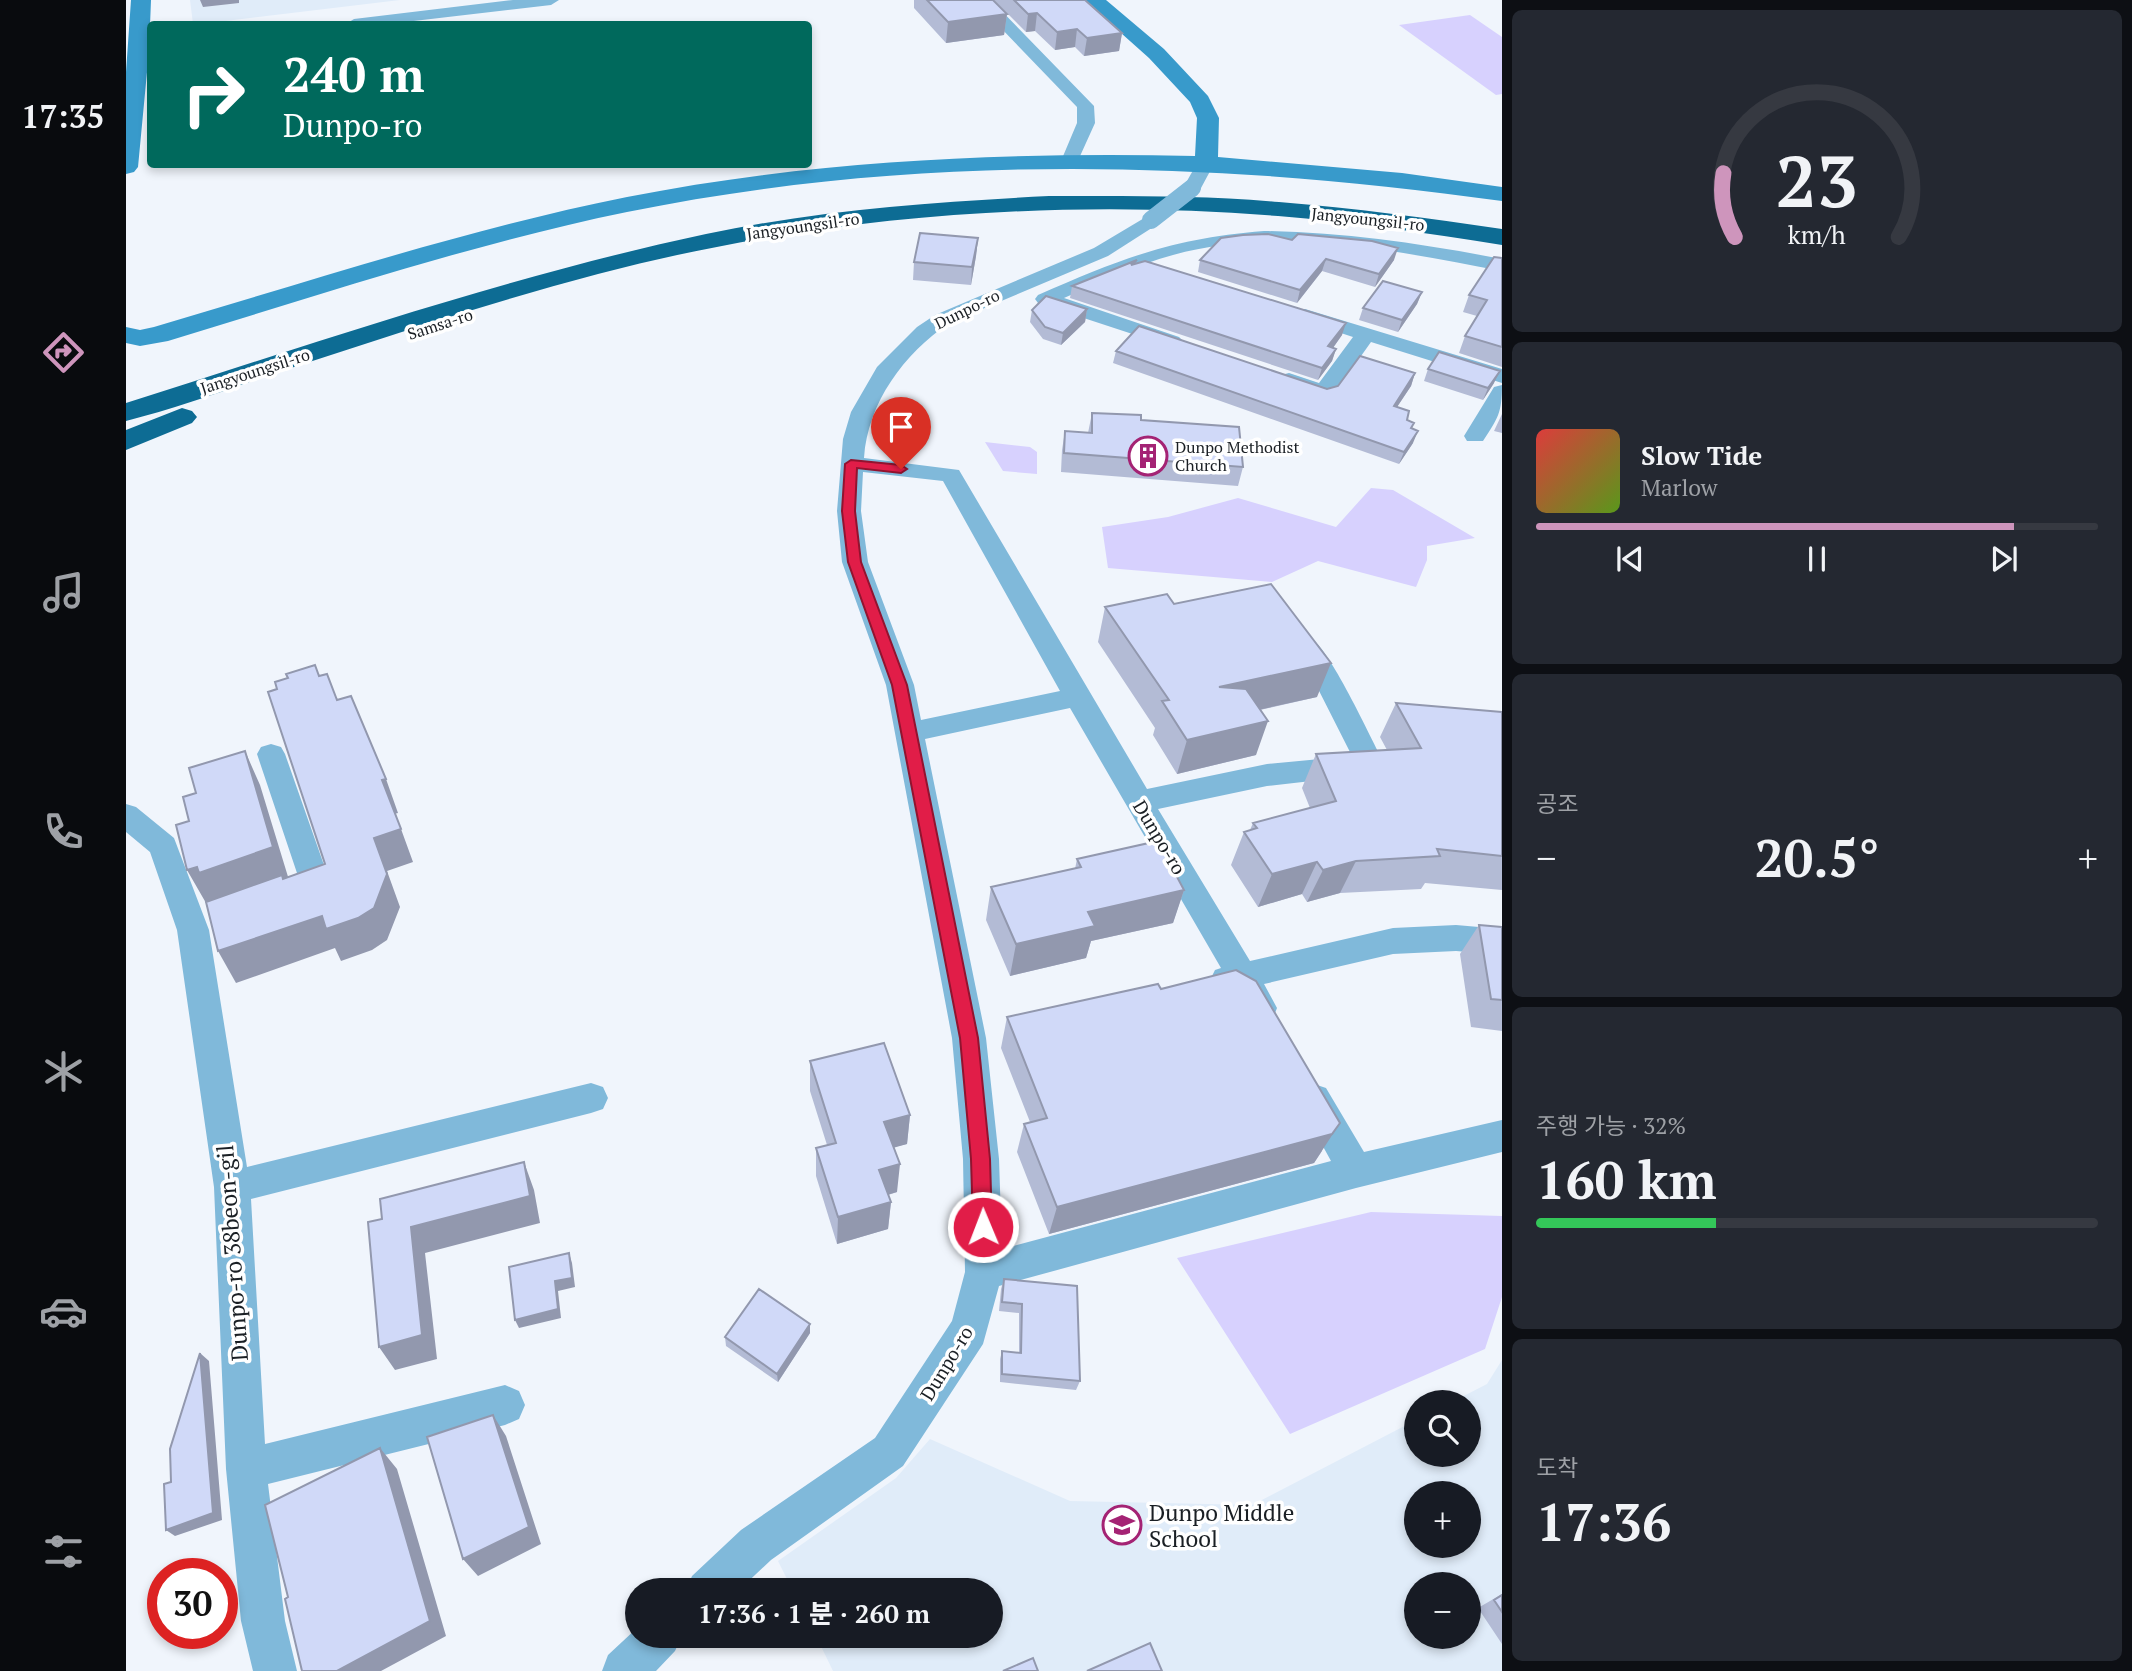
<!DOCTYPE html>
<html lang="ko">
<head>
<meta charset="utf-8">
<style>
	:root { --surface:#171b24; --page:#242831; --text:#f1f3f6; --muted:#9ea1a6; --line:#363941; --accent:#ce95bc }
	body { margin:0; font-family:"PT Serif","Noto Sans KR",serif; background:var(--page); color:var(--text); height:100vh; display:flex; flex-direction:column; font-size:26px; white-space:nowrap }
	* { box-sizing:border-box; margin:0 }
	p { font-size:23px; color:var(--muted) }
	.icon { flex:none; width:38px; height:38px; fill:none; stroke:currentColor; stroke-width:2; stroke-linecap:round; stroke-linejoin:round }
	.map { position:relative; flex:1; overflow:hidden }
	.panel { display:flex; flex-direction:column; gap:10px; padding:10px; background:#0d0f14; width:630px }
	.panel>* { flex:none }
	.banner { position:absolute; left:21px; top:21px; width:665px; height:147px; border-radius:7px; box-shadow:0 4px 10px #0003; background:#00695c; color:#fff; overflow:hidden }
	.fabs { position:absolute; left:1278px; top:1390px; display:grid; gap:14px }
	.fabs a { display:grid; place-items:center; width:77px; height:77px; border-radius:50%; background:var(--surface); box-shadow:0 4px 10px #0003; font-size:35px }
	.speed { position:absolute; left:21px; top:1558px; display:flex; gap:14px; font-size:35px; font-weight:700; text-align:center }
	.speed>* { display:grid; place-content:center; width:91px; height:91px; border-radius:50%; background:var(--surface); box-shadow:0 4px 10px #0003; line-height:1 }
	.speed .limit { border:10px solid #d22; background:#fff; color:#111 }
	.pin { position:absolute; display:grid; place-items:center; width:60px; height:60px; color:#fff; margin:-72px -30px; border-radius:50% 50% 50% 0; rotate:-45deg; box-shadow:0 0 7px #0007 }
	.pin .icon { rotate:45deg }
	.me { position:absolute; width:77px; margin:-38px; rotate:359deg; stroke-linejoin:round; filter:drop-shadow(0 0 5px #0008) }
	.turn { display:flex; align-items:center; gap:24px; height:147px; padding:0 21px; font-size:32px }
	.turn .icon { width:91px; height:91px; stroke-width:2.5 }
	.turn b { display:block; font-size:49px; line-height:60px }
	.big { font-size:52px; font-weight:800; line-height:1.1 }
	.panel .tile { flex:1; display:flex; flex-direction:column; justify-content:center; gap:10px; min-width:0; padding:0 24px; border-radius:10px; background:var(--page) }
	.panel .dial { align-items:center; gap:0 }
	.dial svg { height:182px; overflow:visible; fill:none; stroke:var(--line); stroke-width:7; stroke-linecap:round; text-anchor:middle }
	.dial text { fill:var(--text); stroke:none }
	.song { display:flex; align-items:center; gap:21px }
	.cover { width:84px; height:84px; border-radius:10px; background:linear-gradient(135deg,hsl(0 70% 55%),hsl(90 70% 35%)) }
	.played { height:7px; border-radius:4px; background:linear-gradient(90deg,var(--accent) 85%,var(--line) 85%) }
	.keys { display:flex; justify-content:space-around; direction:ltr }
	.heat { display:flex; justify-content:space-between; align-items:center; font-size:38px; direction:ltr }
	.charge { height:10px; border-radius:5px; background:linear-gradient(90deg,#34c759 32%,var(--line) 0) }
	.trip { position:absolute; left:499px; top:1578px; width:378px; height:70px; border-radius:35px; background:var(--surface); box-shadow:0 4px 10px #0003; font-weight:800; line-height:70px; text-align:center }
	main { display:flex; flex:1; min-height:0 }
	.tab-bar { display:flex; flex-direction:column; width:126px; justify-content:space-around; align-items:center; background:#090b0e; color:var(--muted) }
	.tab-bar .icon { width:49px; height:49px }
	.tab-bar .on { color:var(--accent) }
	.tab-bar b { font-size:32px; color:var(--text) }
	.map>svg:first-child { display:block }
	.built { fill:#e0ecf9; fill-rule:evenodd }
	.green { fill:#d7d1fe }
	.lines { fill:none; stroke-linecap:round; stroke-linejoin:round }
	.street { fill:#80b9da; fill-rule:evenodd }
	.secondary { fill:#389acb; fill-rule:evenodd }
	.highway { fill:#0d6c94; fill-rule:evenodd }
	.street-bridge { stroke:#80b9da; stroke-width:18 }
	.wall { fill:#b3bbd5 }
	.shaded-wall { fill:#9298ae }
	.building { fill:#d0d9f8; stroke:#9298ae; stroke-width:2 }
	.route { fill:#e11d48; stroke:#92132f; stroke-width:2 }
	.labels { text-anchor:middle; dominant-baseline:central; stroke-width:7; stroke-linejoin:round; paint-order:stroke }
	.far-street-label { font-size:16px; fill:#1a1f24; stroke:#fff }
	.far-poi-label { font-size:16px; fill:#1a1f24; stroke:#fff; text-anchor:start }
	.street-label { font-size:19px; fill:#1a1f24; stroke:#fff }
	.near-street-label { font-size:23px; fill:#1a1f24; stroke:#fff }
	.near-poi-label { font-size:23px; fill:#1a1f24; stroke:#fff; text-anchor:start }
</style>
</head>
<body>
<main>
<nav class="tab-bar">
<b>17:35</b>
<svg class="icon on" aria-label="directions" viewBox="0 0 24 24"><path d="M12 3l9 9-9 9-9-9zM9 14v-3h6M13 9l2 2-2 2"/></svg>
<svg class="icon" aria-label="music" viewBox="0 0 24 24"><path d="M9 18V5l10-2v13"/><circle cx="6" cy="18" r="3"/><circle cx="16" cy="16" r="3"/></svg>
<svg class="icon" aria-label="phone" viewBox="0 0 24 24"><path d="M5 4h4l2 5-3 2q2 4 5 5l2-3 5 2v4C11 20 4 13 5 4z"/></svg>
<svg class="icon" aria-label="climate" viewBox="0 0 24 24"><path d="M12 3v18M4 7l16 10M4 17L20 7"/></svg>
<svg class="icon" aria-label="car" viewBox="0 0 24 24"><path d="M5 17H2v-5l4-1 3-4h7l3 4 3 1v5h-3M9 17h6M6 11h13"/><circle cx="7" cy="17" r="2"/><circle cx="17" cy="17" r="2"/></svg>
<svg class="icon" aria-label="filters" viewBox="0 0 24 24"><path d="M4 7h16M4 17h16"/><circle cx="9" cy="7" r="2"/><circle cx="15" cy="17" r="2"/></svg>
</nav>
<div class="map">
<svg width="1376" height="1671" viewBox="0 0 1376 1671">
	<rect width="100%" height="100%" fill="#f0f5fc"/>
	<path class="built" d="M64,0h210l-199,24h-8z
		M1376,1360v311h-669l-17,-35h174v-45h-197l-15,-30 118,-83 34,-39 140,62 182,4 164,-85v34h52v-52h-16l35,-18zM1290,1493h52v52h-52zM1290,1584h52v52h-52z"/>
	<path class="green" d="M1344,15l32,22v57l-6,1 -97,-70z
		M859,442l45,5 7,5v22l-34,-3z
		M1245,488l22,2 82,48 -48,8v14l-11,27 -98,-26 -46,21 -164,-14 -6,-41 66,-10 70,-19 98,29z
		M1245,1212l131,4v81l-17,52 -195,85 -113,-176z"/>
	<g class="lines">
		<path class="street" d="M387,0h46l-8,5 -163,19h-42l8,-5z
			M848,0h17l103,106 1,17 -19,42h-12l-3,-4 16,-38v-16z
			M1080,157l9,5 -14,26 -2,4h-14l-2,-4 17,-30z
			M1025,214l10,6 -3,4 -50,32 -159,67c-45,31 -81,79 -85,135l95,12 188,319 120,-25 85,-8 -42,-83 -21,-29 4,-6c5,-2 10,-4 16,-1 20,9 63,104 76,128l-4,8 -114,13 -109,23 92,152 143,-33 63,-3 46,4v26l-46,-4 -63,3 -129,30 13,24 -4,10 -12,4 -12,-4 -15,-26 -8,2 -11,-4 -5,-10 5,-10 6,-2 -151,-260 -145,31 61,299 13,121 3,90 329,-88 -34,-62 5,-11 12,-4 12,4 38,64 138,-32v32l-146,36 -357,98 -16,58 -80,122 -132,94 -33,31h-52l6,-15 49,-46 134,-92 77,-117 13,-49 -2,-113 -11,-121 -66,-353 -44,-123 -5,-51 6,-72 8,-27 26,-45 40,-40 18,-12 159,-67zM737,472l80,9 117,210 -139,29 -7,-35 -46,-123 -7,-51z
			M1138,231c80,1 159,13 238,28v12c-106,-20 -222,-45 -329,-16 -37,10 -73,27 -109,43l115,39 4,4 -4,4 -7,2 -134,-44 -3,-4 3,-4c82,-36 135,-57 226,-64z
			M1179,309l197,60v14l-131,-41 -39,55 -8,2 -43,-14 -3,-5 3,-5 8,-2 30,10 34,-46 -55,-18 -3,-4 3,-4z
			M1376,385c0,28 -4,33 -19,56h-16l-3,-5 27,-44 3,-5z
			M145,744l10,3 4,7 46,131 -4,9 -32,11 -11,-3 -4,-9 4,-9 15,-5 -42,-125 4,-7z
			M0,804l10,3 38,31 35,92 38,237 344,-84 12,4 5,11 -5,11 -12,4 -340,86 14,245 240,-59 14,6 6,14 -6,14 -14,6 -237,59 17,137 12,50h-44l-12,-50 -15,-152 -12,-282 -37,-257 -27,-78 -24,-20z
			M511,1628v8h45l-7,15 -19,20h-54l6,-16z"/>
		<path class="secondary" d="M5,0h20l-2,51 -11,116 -4,5 -8,2v-102z
			M958,0h22l58,49 44,47 11,22 -1,39 184,16 100,14v14c-291,-41 -586,-48 -875,11 -156,32 -307,83 -459,129l-28,5 -14,-3v-16l14,3 14,-3c157,-46 313,-98 473,-130 187,-37 378,-45 568,-41l2,-38 -7,-16 -41,-44z"/>
		<path class="highway" d="M923,196c76,0 153,-1 230,6 75,6 149,16 223,27v16c-75,-12 -149,-23 -224,-29 -226,-18 -460,0 -680,58 -102,27 -203,60 -304,93 -55,18 -111,40 -168,54v-18c192,-61 383,-127 580,-169 113,-24 228,-32 343,-38z
			M56,408l10,3 5,6 -5,6 -66,27v-20z"/>
		<path class="street-bridge" d="M1025,220l41,-32"/>
	</g>
	<path class="wall" d="M788,0h79l14,14 -3,21 -58,8 -32,-35z
		M868,0h91l37,33 -3,18 -35,5 -9,-9 -20,3 -20,-19 -9,1z
		M852,238l-2,18 -5,29 -58,-5 1,-18z
		M1166,240l102,20 -19,27 -53,-16 -25,32 -99,-31 2,-12z
		M1376,258v109l-43,-14 6,-17 12,-20 -14,-4 6,-17z
		M1010,264l206,71 -9,13 3,1 -4,12 -14,19 -248,-82 2,-12z
		M1296,292l-5,12 -19,28 -39,-12 4,-12z
		M961,309l-2,13 -24,23 -18,-6 -13,-17 2,-12z
		M990,351l211,38 88,-16 -4,13 -14,21 15,22 1,14 -14,21 -286,-101z
		M1302,369l66,14 -11,17 -59,-19z
		M966,413l49,7 102,47 -5,19 -177,-14 1,-22 3,-19 23,2z
		M1376,414v19l-8,-2z
		M1048,604l143,93 -57,13 -4,45 -79,19 -24,-39 2,-7 -57,-86 7,-35z
		M1270,703l106,9v178l-77,-7 -4,6 -81,4 -33,9 -5,-8 -44,13 -27,-42 13,-33 6,-2 3,-7 57,-15 -8,-20 14,-34 71,-4 -7,-13z
		M951,859l107,31 -11,33 -82,18 -5,17 -76,18 -24,-56 5,-33 84,-18z
		M1353,925l23,2v104l-31,-4 -11,-73z
		M1035,989l161,162 -8,12 -265,71 -32,-82 7,-28 6,-2 -29,-74 6,-31z
		M684,1061l100,54 -3,29 -13,3 3,45 -9,3 3,7 -3,27 -51,15 -21,-68v-28l11,-3 -17,-54z
		M878,1279l76,102 -4,9 -76,-8v-23l2,-8 17,2v-40l-20,-2 2,-22z
		M684,1333l-32,49 -52,-36 -1,-9z
		M1376,1594v50l-24,-36z"/>
	<path class="shaded-wall" d="M74,0h39v3l-36,4z
		M911,13l-2,18 -9,1 2,-18z
		M881,14l-3,21 -58,8 2,-21z
		M951,29l-2,18 -20,3 2,-18z
		M996,33l-3,18 -35,5 3,-18z
		M852,238l-2,18 -5,29 1,-18z
		M1272,248l-4,12 -19,27 4,-13z
		M1200,259l-4,12 -25,32 3,-13z
		M1296,292l-5,12 -19,28 4,-12z
		M961,309l-2,13 -24,23 2,-12z
		M1220,323l-4,12 -17,24 3,-13z
		M1210,349l-4,12 -14,19 4,-12z
		M1374,371l-6,12 -11,17 5,-12z
		M1289,373l-4,13 -22,33 5,-13z
		M1292,431l-5,12 -14,21 5,-12z
		M1205,663l-14,34 -109,24 11,-34z
		M1142,721l-12,34 -79,19 10,-34z
		M119,751l15,34 29,95 -83,23 -19,-33z
		M260,779l12,34 -4,1 -12,-34z
		M275,829l12,33 -26,9 13,36 -13,33 -15,10 -31,11 -6,-13 -99,35 -18,-32 156,-113z
		M1230,861l-16,32 -33,9 16,-32z
		M1191,862l-15,32 -44,13 14,-33z
		M1058,890l-11,33 -82,18 -5,17 -76,18 6,-32 72,-32z
		M784,1115l-3,29 -25,7 2,-29z
		M1214,1123l-26,40 -265,71 8,-27z
		M398,1162l10,28 6,33 -115,30 12,106 -42,11 -16,-23 32,-120z
		M774,1164l-3,28 -20,6 2,-28z
		M765,1202l-3,27 -51,15 1,-27z
		M443,1253l3,10 3,24 -17,4 3,27 -42,10 -4,-8 40,-39z
		M684,1324v9l-32,49 -1,-8z
		M74,1353l9,8 13,159 -47,16 -9,-6z
		M367,1415l13,21 35,108 -63,32 -15,-17z
		M254,1448l17,21 49,167 -65,35h-44z"/>
	<path class="building" d="M801,0h66l14,14 -59,8z
		M888,0h71l37,33 -35,5 -10,-9 -20,3 -20,-19 -9,1z
		M794,233l58,5 -6,29 -58,-5z
		M1142,234l24,6 6,-6 74,7 26,7 -19,26 -53,-15 -26,31 -100,-30 21,-22 22,-3z
		M1368,257l8,1v89l-37,-11 22,-36 -18,-5z
		M1011,260l-6,5 14,-4 201,62 -18,23 8,3 -14,19 -250,-82z
		M1257,281l39,11 -20,28 -39,-12z
		M920,296l41,13 -24,24 -18,-6 -13,-17z
		M1013,326l188,63 11,-3 22,-30 55,17 -21,33 15,5 -2,9 7,3 -3,5 7,3 -14,21 -288,-101z
		M1313,352l61,19 -12,17 -60,-19z
		M966,413l49,2v5l98,7 4,40 -179,-14 1,-22 27,2z
		M1145,584l60,79 -112,24 27,2 22,32 -81,19 -25,-39 7,-1 -64,-93 62,-13 7,10z
		M189,665l4,11 8,-2 10,26 14,-4 35,83 -4,1 19,49 -27,9 13,36 -13,34 -16,10 -32,11 -4,-13 -104,35 -12,-49 76,-27 1,4 42,-15 -57,-172 9,-3 -2,-7 13,-4 -2,-4z
		M1270,703l106,9v144l-65,-7 3,7 -84,5 -33,9 -6,-8 -45,12 -28,-42 13,-4 -4,-5 83,-22 -20,-47 105,-6z
		M119,751l28,96 -74,26 -2,-6 -10,3 -11,-45 13,-4 -6,-24 13,-4 -7,-25z
		M1032,841l26,49 -96,22 7,14 -79,18 -25,-57 90,-20 -4,-8z
		M1353,925l23,2v73l-11,-1z
		M1110,970l20,11 84,142 -8,11 -275,73 -33,-83 23,-6 -40,-101 151,-33 3,5z
		M758,1043l26,72 -26,7 16,42 -21,6 12,32 -53,15 -22,-69 20,-5 -26,-82z
		M398,1162l6,34 -119,31 11,108 -43,12 -11,-125 14,-3 -2,-20z
		M443,1253l3,25 -17,3 3,28 -43,11 -6,-53z
		M878,1279l73,7 3,95 -78,-7v-23l19,2 1,-49 -20,-2z
		M633,1289l51,35 -33,50 -52,-37z
		M74,1353l13,160 -47,17 -2,-46 7,-2 -1,-33z
		M367,1415l36,112 -66,32 -36,-122z
		M254,1448l50,173 -93,50h-35l-17,-72 3,-2 -23,-92z
		M1376,1595v17l-8,-12z
		M1024,1643l12,28h-75z
		M907,1658l5,13h-35z"/>
	<path class="route" d="M725,460l50,5 6,4 -6,4 -44,-5 -2,43 6,51 46,123 71,353 12,121 2,68 -2,7 -7,2 -7,-2 -3,-7 -2,-68 -11,-121 -68,-353 -44,-123 -6,-51 3,-47z"/>
	<defs>
		<symbol id="building-ring" viewBox="-11 -11 22 22"><circle r="9.5" fill="#fff" stroke="#a42374" stroke-width="1.5"/><path d="M-4-6H4V6H1V3H-1V6H-4ZM-2.5-4.3h1.7v1.8h-1.7ZM.8-4.3h1.7v1.8H.8ZM-2.5-1h1.7V.8h-1.7ZM.8-1h1.7V.8H.8Z" fill="#a42374"/></symbol>
		<symbol id="school-ring" viewBox="-11 -11 22 22"><circle r="9.5" fill="#fff" stroke="#a42374" stroke-width="1.5"/><path d="M0-5L7-2L0 1L-7-2ZM-4 1L0 2.5L4 1V4Q0 6-4 4Z" fill="#a42374"/></symbol>
	</defs>
	<g fill-rule="evenodd">
		<use href="#building-ring" x="1000" y="434" width="44" height="44"/>
		<use href="#school-ring" x="974" y="1503" width="44" height="44"/>
	</g>
	<g class="labels">
		<g class="far-street-label">
			<text transform="translate(1242 219) rotate(6)">Jangyoungsil-ro</text>
			<text transform="translate(677 226) rotate(-8)">Jangyoungsil-ro</text>
			<text transform="translate(841 309) rotate(-26)">Dunpo-ro</text>
			<text transform="translate(314 324) rotate(-18)">Samsa-ro</text>
			<text transform="translate(129 371) rotate(-18)">Jangyoungsil-ro</text>
		</g>
		<g class="far-poi-label">
			<text x="1049" y="447">Dunpo Methodist<tspan x="1049" dy="18">Church</tspan></text>
		</g>
		<g class="street-label">
			<text transform="translate(1034 837) rotate(59)">Dunpo-ro</text>
			<text transform="translate(820 1363) rotate(-59)">Dunpo-ro</text>
		</g>
		<g class="near-street-label">
			<text transform="translate(106 1253) rotate(-94)">Dunpo-ro 38beon-gil</text>
		</g>
		<g class="near-poi-label">
			<text x="1023" y="1512">Dunpo Middle<tspan x="1023" dy="26">School</tspan></text>
		</g>
	</g>
</svg>
<div class="fabs">
<a><svg class="icon" aria-label="search" viewBox="0 0 24 24"><circle cx="10" cy="10" r="6"/><path d="M15 15l6 6"/></svg></a>
<a>+</a>
<a>−</a>
</div>
<div class="speed"><div class="limit">30</div></div>
<div class="pin" style="left:775px;top:469px;background:#d93025"><svg class="icon" aria-label="arrive" viewBox="0 0 24 24"><path d="M6 21V4h12l-3 4 3 4H6"/></svg></div>
<svg class="me" style="left:857px;top:1227px" viewBox="-20 -20 40 40"><circle r="17" fill="#e11d48" stroke="#fff" stroke-width="3"/><path d="M0-11L8 9 0 5-8 9z" fill="#fff"/></svg>
<div class="trip">17:36 · 1 분 · 260 m</div>
<div class="banner">
<div class="turn"><svg class="icon" aria-label="right" viewBox="0 0 24 24"><path d="M7 20v-9h11M14 6l5 5-5 5"/></svg><div><b>240 m</b>Dunpo-ro</div></div>
</div>
</div>
<section class="panel">
<div class="tile dial"><svg viewBox="0 0 100 80">
<path d="M14 69A42 42 0 1 1 86 69"/>
<path d="M14 69A42 42 0 0 1 9 41" stroke="#ce95bc"/>
<text x="50" y="56" font-size="32" font-weight="700">23</text>
<text x="50" y="72" font-size="11">km/h</text>
</svg></div>
<div class="tile">
<div class="song"><i class="cover"></i><div><b>Slow Tide</b><p>Marlow</p></div></div>
<div class="played"></div>
<div class="keys"><svg class="icon" aria-label="previous" viewBox="0 0 24 24"><path d="M18 5L8 12l10 7zM5 5v14"/></svg><svg class="icon" aria-label="pause" viewBox="0 0 24 24"><path d="M8 5v14M16 5v14"/></svg><svg class="icon" aria-label="next" viewBox="0 0 24 24"><path d="M6 5l10 7-10 7zM19 5v14"/></svg></div>
</div>
<div class="tile"><p>공조</p>
<div class="heat"><a>−</a><b class="big">20.5°</b><a>+</a></div>
</div>
<div class="tile"><p>주행 가능 · 32%</p><b class="big">160 km</b><div class="charge"></div></div>
<div class="tile"><p>도착</p><b class="big">17:36</b></div>
</section>
</main>
</body>
</html>
